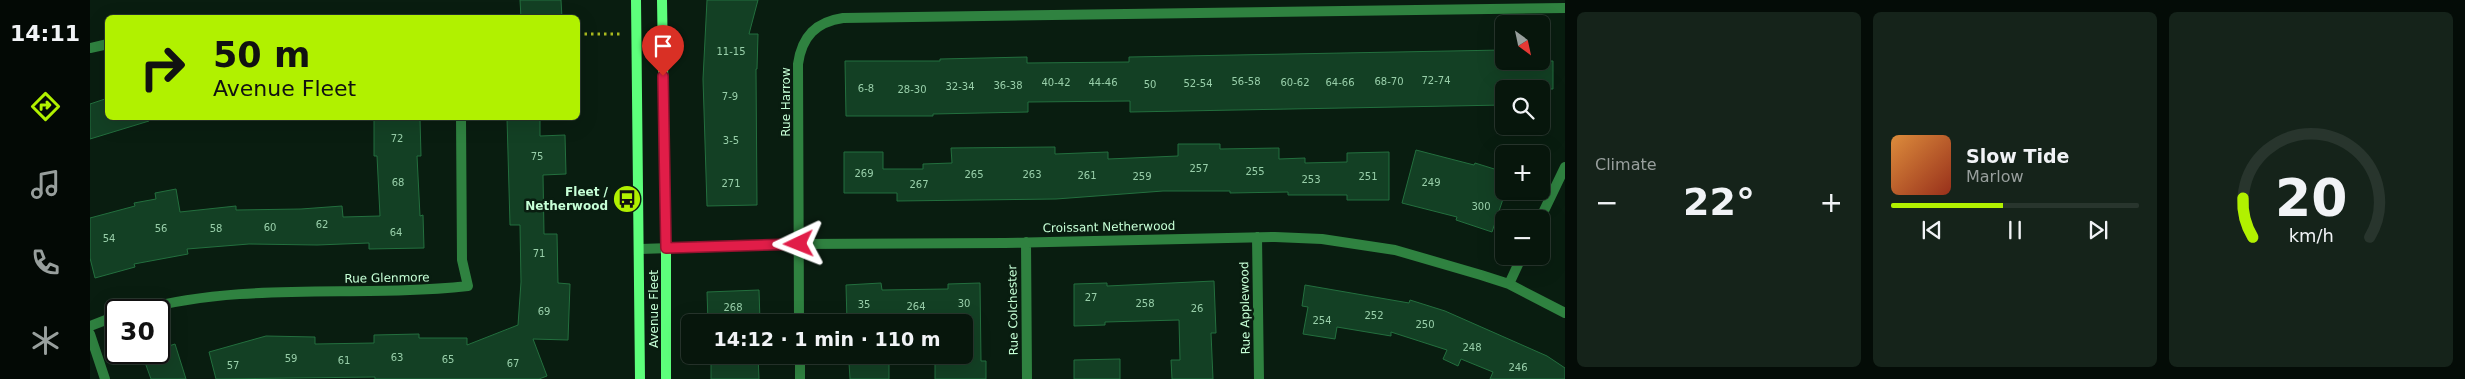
<!DOCTYPE html>
<html lang="en">
<head>
<meta charset="utf-8">
<style>
	:root { --surface:#07160c; --page:#15231a; --text:#f1f3f6; --muted:#989f9d; --line:#28352d; --accent:#b1f100 }
	body { margin:0; font-family:"DejaVu Sans",sans-serif; background:var(--page); color:var(--text); height:100vh; display:flex; flex-direction:column; font-size:19px; white-space:nowrap }
	* { box-sizing:border-box; margin:0 }
	p { font-size:16px; color:var(--muted) }
	.icon { flex:none; width:28px; height:28px; fill:none; stroke:currentColor; stroke-width:2; stroke-linecap:round; stroke-linejoin:round }
	.map { position:relative; flex:1; overflow:hidden }
	.side { display:flex; flex-direction:column; gap:12px; padding:12px; background:#040c07; width:900px }
	.side>* { flex:none }
	.hud { position:absolute; left:15px; top:15px; width:475px; height:105px; border-radius:8px; box-shadow:0 5px 20px #0002,0 0 0 1px var(--line); background:#b1f100; color:#111; overflow:hidden }
	.needle { width:32px; rotate:147deg }
	.controls { position:absolute; left:1405px; top:15px; display:grid; gap:10px }
	.controls a { display:grid; place-items:center; width:55px; height:55px; border-radius:8px; background:var(--surface); box-shadow:0 5px 20px #0002,0 0 0 1px var(--line); font-size:25px }
	.speed { position:absolute; left:15px; top:299px; display:flex; gap:10px; font-size:25px; font-weight:700; text-align:center }
	.speed>* { display:grid; place-content:center; width:65px; height:65px; border-radius:50%; background:var(--surface); box-shadow:0 5px 20px #0002,0 0 0 1px var(--line); line-height:1 }
	.speed .limit { border:2px solid #111; border-radius:8px; background:#fff; color:#111 }
	.pin { position:absolute; display:grid; place-items:center; width:42px; height:42px; color:#fff; margin:-51px -21px; border-radius:50% 50% 50% 0; rotate:-45deg; box-shadow:0 0 5px #0007 }
	.pin .icon { rotate:45deg }
	.me { position:absolute; width:55px; margin:-28px; rotate:268deg; stroke-linejoin:round; filter:drop-shadow(0 0 4px #0008) }
	.turn { display:flex; align-items:center; gap:18px; height:105px; padding:0 25px; font-size:22px }
	.turn .icon { width:65px; height:65px; stroke-width:2.5 }
	.turn b { display:block; font-size:35px; line-height:42px }
	.big { font-size:38px; font-weight:700; line-height:1.1 }
	.side .widget { flex:1; display:flex; flex-direction:column; justify-content:center; gap:8px; min-width:0; padding:0 18px; border-radius:8px; background:var(--page) }
	.side .dial { align-items:center; gap:0 }
	.dial svg { height:130px; overflow:visible; fill:none; stroke:var(--line); stroke-width:7; stroke-linecap:round; text-anchor:middle }
	.dial text { fill:var(--text); stroke:none }
	.song { display:flex; align-items:center; gap:15px }
	.cover { width:60px; height:60px; border-radius:8px; background:linear-gradient(135deg,hsl(30 70% 55%),hsl(10 70% 35%)) }
	.played { height:5px; border-radius:2px; background:linear-gradient(90deg,var(--accent) 45%,var(--line) 45%) }
	.keys { display:flex; justify-content:space-around; direction:ltr }
	.heat { display:flex; justify-content:space-between; align-items:center; font-size:28px; direction:ltr }
	.side .tiles { flex:1; display:grid; gap:12px; grid-template-columns:repeat(3,1fr) }
	.trip { position:absolute; left:591px; top:314px; width:292px; height:50px; border-radius:8px; background:var(--surface); box-shadow:0 5px 20px #0002,0 0 0 1px var(--line); font-weight:700; line-height:50px; text-align:center }
	main { display:flex; flex:1; min-height:0 }
	.menu { display:flex; flex-direction:column; width:90px; justify-content:space-around; align-items:center; background:#030905; color:var(--muted) }
	.menu .icon { width:35px; height:35px }
	.menu .active { color:var(--accent) }
	.menu b { font-size:22px; color:var(--text) }
	.map>svg:first-child { display:block }
	.building { fill:#134024; stroke:#236f3e }
	.lines { fill:none; stroke-linecap:round; stroke-linejoin:round }
	.path { stroke:#a9b91f; stroke-width:3; stroke-dasharray:2.5 4; stroke-linecap:butt }
	.street { stroke:#2f8240; stroke-width:10 }
	.secondary { stroke:#5dff7b; stroke-width:10 }
	.route-casing { stroke:#92132f; stroke-width:12 }
	.route { stroke:#e11d48; stroke-width:9 }
	.labels { text-anchor:middle; dominant-baseline:central; stroke-width:5; stroke-linejoin:round; paint-order:stroke }
	.number-label { font-size:10px; fill:#99cfaa }
	.street-label { font-size:12px; fill:#c6ffd6; stroke:#091d10 }
	.poi-label { font-size:12px; font-weight:bold; fill:#c6ffd6; stroke:#091d10; text-anchor:end }
</style>
</head>
<body>
<main>
<nav class="menu">
<b>14:11</b>
<svg class="icon active" aria-label="directions" viewBox="0 0 24 24"><path d="M12 3l9 9-9 9-9-9zM9 14v-3h6M13 9l2 2-2 2"/></svg>
<svg class="icon" aria-label="music" viewBox="0 0 24 24"><path d="M9 18V5l10-2v13"/><circle cx="6" cy="18" r="3"/><circle cx="16" cy="16" r="3"/></svg>
<svg class="icon" aria-label="phone" viewBox="0 0 24 24"><path d="M5 4h4l2 5-3 2q2 4 5 5l2-3 5 2v4C11 20 4 13 5 4z"/></svg>
<svg class="icon" aria-label="climate" viewBox="0 0 24 24"><path d="M12 3v18M4 7l16 10M4 17L20 7"/></svg>
</nav>
<div class="map">
<svg width="1475" height="379" viewBox="0 0 1475 379">
	<rect width="100%" height="100%" fill="#091d10"/>
	<path class="building" d="M430,0h41l1,18h-41z
		M617,0h51l-9,34h9l-1,35h-1l1,136 -50,1 -4,-127z
		M1413,50v11h50v28h-50l1,16 -374,7v-11l-102,1v10l-95,2v2h-87l-1,-55h95v-2l87,-2v6l102,-1v-5z
		M18,98v20h41v3l-59,18v-35z
		M417,118h33v18l25,-1 1,39 -23,1 1,59h13l1,49 12,1 -2,56 -35,-1 14,37 -8,3h-164v-2l-159,2 -7,-27 57,-16 49,1v7l59,-1v-8l45,-1v4h48v7l51,-20 3,-43 -1,-57h-10z
		M330,119l1,37h-4l3,60 3,-1 1,33 -55,1v-6l-52,2 -68,-1 -62,5 1,5 -54,10 1,3 -40,11 -5,-20v-40l45,-12 -1,-3 22,-4 -1,-6 21,-4 4,23 56,-6v4l65,-1 41,-3 1,11 37,-1 -3,-60h-3v-36z
		M1088,144h42v5l59,-1v11l26,-1v5l42,-1v-9l42,-1v48h-42v-5h-59v-3l-58,1v-2h-67l-107,8 -159,2v-8h-53v-41h39v17h40v-5l29,-1 -1,-15 104,-1v7l53,-2v7l70,-3z
		M1326,150l58,15 1,-2 29,9v24l-12,36 -36,-12 1,-3 -55,-14z
		M1124,281l2,52h-5l2,46h-41l-1,-19h9l-1,-40 -74,2v3l-31,1v-42l33,-1v3z
		M791,283l1,7 66,-1v-5l32,-1 1,78h5v18h-51v-17l30,-1v-39h-118l-1,-37z
		M1215,285l104,18 1,-3 35,11 102,45 18,12v11h-75l3,-7 -32,-13 -3,7 -15,-7 4,-9 -56,-18v4l-54,-9 -2,12 -32,-5 5,-27 -6,-1z
		M669,290l1,32h-52l-1,-30z
		M85,344l11,35h-35l-9,-25 17,-2v-3z
		M621,355h47l1,24h-48z
		M1030,359v20h-46v-19z
		M799,362v17h-39l-1,-16z"/>
	<g class="lines">
		<path class="path" d="M488,34h44"/>
		<path class="street" d="M0,48l18,-4
			M1450,219l25,-52
			M1167,237l2,142
			M936,242l1,137
			M550,249l159,-5 206,-1 270,-6 47,2 73,11 86,25 28,9 56,29
			M1419,284l13,-28
			M50,310c107,-29 218,-12 328,-24l-6,-26 -1,-142
			M709,322l-1,-258c4,-28 18,-42 45,-46l722,-10
			M0,326l26,-10
			M0,334l15,45
			M710,355v24"/>
		<path class="secondary" d="M546,0l4,379
			M572,0l4,248v131"/>
	</g>
	<g class="lines">
		<defs>
			<path id="route" d="M573,76l3,172 133,-4"/>
		</defs>
		<use href="#route" class="route-casing"/>
		<use href="#route" class="route"/>
	</g>
	<defs>
		<symbol id="bus-disc" viewBox="-11 -11 22 22"><circle r="9.5" fill="#b1f100" stroke="#091d10"/><path d="M-5-6H5V4H4V6H2V4H-2V6H-4V4H-5ZM-3.5-4V0h7V-4ZM-3.5 1.2v1.5H-2V1.2ZM2 1.2v1.5H3.5V1.2Z" fill="#111"/></symbol>
	</defs>
	<g fill-rule="evenodd">
		<use href="#bus-disc" x="521" y="183" width="32" height="32"/>
	</g>
	<g class="labels">
		<g class="number-label">
			<text x="641" y="51">11-15</text>
			<text x="1346" y="80">72-74</text>
			<text x="1156" y="81">56-58</text>
			<text x="1299" y="81">68-70</text>
			<text x="966" y="82">40-42</text>
			<text x="1013" y="82">44-46</text>
			<text x="1205" y="82">60-62</text>
			<text x="1250" y="82">64-66</text>
			<text x="1108" y="83">52-54</text>
			<text x="1060" y="84">50</text>
			<text x="918" y="85">36-38</text>
			<text x="870" y="86">32-34</text>
			<text x="776" y="88">6-8</text>
			<text x="822" y="89">28-30</text>
			<text x="640" y="96">7-9</text>
			<text x="307" y="138">72</text>
			<text x="641" y="140">3-5</text>
			<text x="447" y="156">75</text>
			<text x="1109" y="168">257</text>
			<text x="1165" y="171">255</text>
			<text x="774" y="173">269</text>
			<text x="884" y="174">265</text>
			<text x="942" y="174">263</text>
			<text x="997" y="175">261</text>
			<text x="1052" y="176">259</text>
			<text x="1278" y="176">251</text>
			<text x="1221" y="179">253</text>
			<text x="308" y="182">68</text>
			<text x="1341" y="182">249</text>
			<text x="641" y="183">271</text>
			<text x="829" y="184">267</text>
			<text x="1391" y="206">300</text>
			<text x="232" y="224">62</text>
			<text x="180" y="227">60</text>
			<text x="71" y="228">56</text>
			<text x="126" y="228">58</text>
			<text x="306" y="232">64</text>
			<text x="19" y="238">54</text>
			<text x="449" y="253">71</text>
			<text x="1001" y="297">27</text>
			<text x="874" y="303">30</text>
			<text x="1055" y="303">258</text>
			<text x="774" y="304">35</text>
			<text x="826" y="306">264</text>
			<text x="643" y="307">268</text>
			<text x="1107" y="308">26</text>
			<text x="454" y="311">69</text>
			<text x="1284" y="315">252</text>
			<text x="1232" y="320">254</text>
			<text x="1335" y="324">250</text>
			<text x="1382" y="347">248</text>
			<text x="307" y="357">63</text>
			<text x="201" y="358">59</text>
			<text x="358" y="359">65</text>
			<text x="254" y="360">61</text>
			<text x="423" y="363">67</text>
			<text x="143" y="365">57</text>
			<text x="1428" y="367">246</text>
		</g>
		<g class="street-label">
			<text transform="translate(696 102) rotate(-90)">Rue Harrow</text>
			<text transform="translate(1019 227) rotate(-1)">Croissant Netherwood</text>
			<text transform="translate(297 278) rotate(-1)">Rue Glenmore</text>
			<text transform="translate(1155 308) rotate(-91)">Rue Applewood</text>
			<text transform="translate(564 309) rotate(-90)">Avenue Fleet</text>
			<text transform="translate(923 310) rotate(-91)">Rue Colchester</text>
		</g>
		<g class="poi-label">
			<text x="518" y="192">Fleet /<tspan x="518" dy="14">Netherwood</tspan></text>
		</g>
	</g>
</svg>
<div class="controls">
<a><svg class="needle" viewBox="-14 -14 28 28"><path d="M0-13l5 13h-10z" fill="#e53935"/><path d="M0 13l5-13h-10z" fill="#989f9d"/></svg></a>
<a><svg class="icon" aria-label="search" viewBox="0 0 24 24"><circle cx="10" cy="10" r="6"/><path d="M15 15l6 6"/></svg></a>
<a>+</a>
<a>−</a>
</div>
<div class="speed"><div class="limit">30</div></div>
<div class="pin" style="left:573px;top:76px;background:#d93025"><svg class="icon" aria-label="arrive" viewBox="0 0 24 24"><path d="M6 21V4h12l-3 4 3 4H6"/></svg></div>
<svg class="me" style="left:709px;top:244px" viewBox="-20 -20 40 40"><path d="M0-17L14 15 0 8-14 15z" fill="#e11d48" stroke="#fff" stroke-width="4"/></svg>
<div class="trip">14:12 · 1 min · 110 m</div>
<div class="hud">
<div class="turn"><svg class="icon" aria-label="right" viewBox="0 0 24 24"><path d="M7 20v-9h11M14 6l5 5-5 5"/></svg><div><b>50 m</b>Avenue Fleet</div></div>
</div>
</div>
<section class="side">
<div class="tiles">
<div class="widget"><p>Climate</p>
<div class="heat"><a>−</a><b class="big">22°</b><a>+</a></div>
</div>
<div class="widget">
<div class="song"><i class="cover"></i><div><b>Slow Tide</b><p>Marlow</p></div></div>
<div class="played"></div>
<div class="keys"><svg class="icon" aria-label="previous" viewBox="0 0 24 24"><path d="M18 5L8 12l10 7zM5 5v14"/></svg><svg class="icon" aria-label="pause" viewBox="0 0 24 24"><path d="M8 5v14M16 5v14"/></svg><svg class="icon" aria-label="next" viewBox="0 0 24 24"><path d="M6 5l10 7-10 7zM19 5v14"/></svg></div>
</div>
<div class="widget dial"><svg viewBox="0 0 100 80">
<path d="M14 69A42 42 0 1 1 86 69"/>
<path d="M14 69A42 42 0 0 1 8 45" stroke="#b1f100"/>
<text x="50" y="56" font-size="32" font-weight="700">20</text>
<text x="50" y="72" font-size="11">km/h</text>
</svg></div>
</div>
</section>
</main>
</body>
</html>
